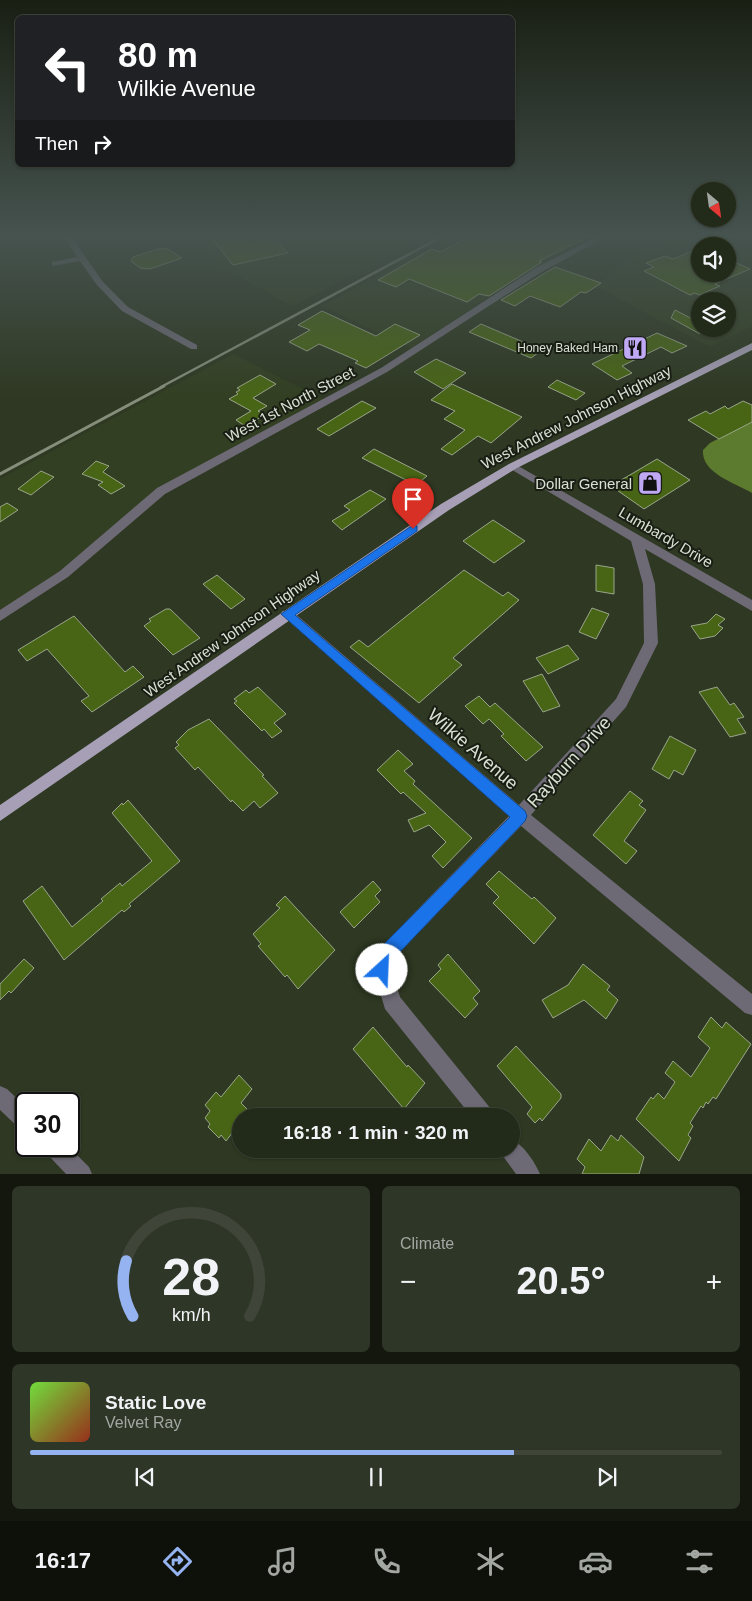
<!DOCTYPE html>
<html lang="en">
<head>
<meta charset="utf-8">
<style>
	:root { --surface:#222a1a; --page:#2e3627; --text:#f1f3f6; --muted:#a2a7a2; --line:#3f4639; --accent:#95b2f1 }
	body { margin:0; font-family:Arial,sans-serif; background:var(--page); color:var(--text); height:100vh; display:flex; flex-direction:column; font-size:19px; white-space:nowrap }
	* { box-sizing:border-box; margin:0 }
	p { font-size:16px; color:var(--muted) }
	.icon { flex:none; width:28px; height:28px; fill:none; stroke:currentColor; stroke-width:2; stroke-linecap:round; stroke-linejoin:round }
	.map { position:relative; height:1174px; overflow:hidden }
	.panel { display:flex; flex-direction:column; gap:12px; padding:12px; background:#13170e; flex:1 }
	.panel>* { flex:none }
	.hud { position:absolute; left:15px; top:15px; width:500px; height:152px; border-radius:8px; box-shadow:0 1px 4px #0004,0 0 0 1px var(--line); background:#202124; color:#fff; overflow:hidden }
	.needle { width:32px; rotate:151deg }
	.tools { position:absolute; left:691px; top:182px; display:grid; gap:10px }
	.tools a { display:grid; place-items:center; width:45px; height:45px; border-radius:50%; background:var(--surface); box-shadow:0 1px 4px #0004,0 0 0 1px var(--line); font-size:25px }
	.speed { position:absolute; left:15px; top:1092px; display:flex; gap:10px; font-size:25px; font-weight:700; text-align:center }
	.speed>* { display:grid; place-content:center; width:65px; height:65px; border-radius:50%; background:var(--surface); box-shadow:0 1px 4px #0004,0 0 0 1px var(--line); line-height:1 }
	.speed .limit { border:2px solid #111; border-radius:8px; background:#fff; color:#111 }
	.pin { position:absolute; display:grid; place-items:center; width:42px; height:42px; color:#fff; margin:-51px -21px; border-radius:50% 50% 50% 0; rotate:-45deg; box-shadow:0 0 5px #0007 }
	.pin .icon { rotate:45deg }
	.me { position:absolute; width:55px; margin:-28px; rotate:25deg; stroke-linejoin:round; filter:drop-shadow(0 0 4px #0008) }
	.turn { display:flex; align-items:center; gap:18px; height:105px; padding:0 20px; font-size:22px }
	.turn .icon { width:65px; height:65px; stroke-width:2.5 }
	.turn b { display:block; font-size:35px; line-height:42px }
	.then { display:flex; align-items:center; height:48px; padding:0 20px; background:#0003; gap:10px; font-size:19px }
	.big { font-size:38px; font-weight:800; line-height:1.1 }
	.panel .widget { flex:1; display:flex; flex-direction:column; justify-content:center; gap:8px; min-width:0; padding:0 18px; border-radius:8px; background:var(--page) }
	.panel .dial { align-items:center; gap:0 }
	.dial svg { height:130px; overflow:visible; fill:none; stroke:var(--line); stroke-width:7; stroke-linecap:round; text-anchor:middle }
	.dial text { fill:var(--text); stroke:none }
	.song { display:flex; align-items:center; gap:15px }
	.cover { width:60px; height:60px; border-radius:8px; background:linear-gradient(135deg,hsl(100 70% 55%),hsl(10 70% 35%)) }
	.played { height:5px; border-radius:2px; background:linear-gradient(90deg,var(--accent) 70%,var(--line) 70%) }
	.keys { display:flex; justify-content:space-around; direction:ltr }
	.heat { display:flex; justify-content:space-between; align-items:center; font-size:28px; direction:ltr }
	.panel .tiles { flex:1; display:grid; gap:12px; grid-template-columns:1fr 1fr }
	.widget:last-child { grid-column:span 2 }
	.trip { position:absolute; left:232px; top:1108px; width:288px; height:50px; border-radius:25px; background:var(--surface); box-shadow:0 1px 4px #0004,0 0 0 1px var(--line); font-weight:800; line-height:50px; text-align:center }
	.dock { display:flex; height:80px; justify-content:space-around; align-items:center; background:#0e110a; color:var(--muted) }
	.dock .icon { width:35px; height:35px }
	.dock .on { color:var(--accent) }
	.dock b { font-size:22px; color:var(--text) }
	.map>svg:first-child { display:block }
	.built { fill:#333f22; fill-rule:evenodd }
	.forest { fill:#5c7b2e }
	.building { fill:#486515; stroke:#99a58b }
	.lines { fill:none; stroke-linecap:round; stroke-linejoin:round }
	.minor { fill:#6d6a76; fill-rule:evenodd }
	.major { fill:#a69fb6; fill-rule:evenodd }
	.rail-far1 { stroke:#858d7b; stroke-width:2.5 }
	.rail { stroke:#858d7b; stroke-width:3 }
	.route { fill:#1a73e8; stroke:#114b97 }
	.labels { text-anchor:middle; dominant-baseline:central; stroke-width:4; stroke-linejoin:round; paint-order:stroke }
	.far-poi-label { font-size:12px; fill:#dae1d3; stroke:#191e14; text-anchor:end }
	.street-label { font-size:15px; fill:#dae1d3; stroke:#191e14 }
	.poi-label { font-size:15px; fill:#dae1d3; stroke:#191e14; text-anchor:end }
	.near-street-label { font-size:18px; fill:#dae1d3; stroke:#191e14 }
</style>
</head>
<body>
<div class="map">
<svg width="752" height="1174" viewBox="0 0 752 1174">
	<rect width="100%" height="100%" fill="#2e3822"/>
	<path class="built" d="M192,235h238l-138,71 -73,-41z
		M452,235h142l-72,40 -111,73 -89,-42z
		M677,235h38l37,17v74l-42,21 -115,-61 46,-36zM700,246h28v28h-28zM700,301h28v28h-28z
		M233,354l94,47 -166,90 -90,78 -71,47v-137z"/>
	<path class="forest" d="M752,421v72c-17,-10 -51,-20 -49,-43l7,-7z"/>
	<path class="building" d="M209,235h63l16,18 -55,12z
		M473,235h119l-53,26 3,1 -53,34 -10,-2 -12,8 -58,-23 -13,8 -18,-7 54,-31 8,3z
		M161,248l7,1 14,9 -32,11 -10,-1 -9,-7 2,-4z
		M700,248v26h28v-15l22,10 -35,15 5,2 -21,9 -4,-2 -5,2 -46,-24 10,-4 -8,-4 19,-7 8,3z
		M555,267l46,16 -15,10 -5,-1 -21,15 -30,-11 -15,10 -14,-6z
		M675,310l25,13v11l-29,-16z
		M322,311l54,25 19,-12 25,11 -54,33 -11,-5 3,-2 -39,-17 -12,7 -18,-9 21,-12 -12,-5z
		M481,324l61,26 -11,8 -62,-26z
		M657,333l30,13 -15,7 -11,-6 -39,19 10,7 -15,7 -25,-16z
		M436,359l30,14 -23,16 -29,-17z
		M260,375l16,9 -23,14 14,8 -9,5 7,4 -20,11 -9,-6 15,-9 -22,-12 9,-5 -2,-2 4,-2 -3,-2z
		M557,380l28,13 -9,7 -28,-13z
		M452,384l70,33 -31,26 -13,-7 -26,19 -11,-6 24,-19 -21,-11 11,-8 -24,-11z
		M362,401l14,7 -47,28 -12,-7z
		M743,401l9,4v17l-33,17 -31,-19 18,-9 4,3 15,-8 3,3z
		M374,449l53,27 -11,9 -54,-27z
		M657,459l33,21 -46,29 -33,-23z
		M96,461l13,5 -6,6 22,14 -14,8 -13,-9 5,-3 -21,-8z
		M41,471l13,6 -23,18 -13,-6z
		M370,490l16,9 -44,31 -10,-9 18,-11 -6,-4z
		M7,503l11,7 -18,12v-15z
		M493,520l32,21 -31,22 -31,-22z
		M596,565l18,3v26l-18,-3z
		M464,570l39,26 5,-4 11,8 -66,58 9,7 -43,38 -69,-56 9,-7 9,7z
		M217,575l28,24 -14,10 -28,-25z
		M592,608l17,6 -13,25 -17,-7z
		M166,609h4l30,29 -27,17 -29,-29 7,-5 -2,-2z
		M716,614l9,5 -7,6 5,3 -8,8 -15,3 -9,-13 16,-3z
		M74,616l51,56 8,-6 11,11 -52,35 -11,-11 8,-5 -42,-47 -20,12 -9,-11z
		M568,645l11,14 -31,15 -12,-16z
		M542,674l18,32 -17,6 -20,-31z
		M258,687l28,27 -12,9 8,8 -10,7 -8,-9 -2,2 -28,-28 3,-2 -3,-2 12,-9 3,3z
		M717,687l13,18 4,-2 10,14 -7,2 9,14 -16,4 -31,-45z
		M479,696l11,11 5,-4 48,44 -17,14 -25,-25 3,-2 -15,-15 -6,5 -18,-18z
		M209,719l55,56 -2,1 16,17 -18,15 -6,-7 -11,10 -11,-11 -1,2 -33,-35 -3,3 -20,-22 4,-3 -3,-3 12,-12z
		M670,736l26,14 -13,25 -9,-5 -5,9 -17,-10z
		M398,750l15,14 -9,7 11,10 -2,3 59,54 -29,30 -11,-12 14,-14 -17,-17 -15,7 -6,-12 18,-7 -23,-21 -2,2 -24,-24z
		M630,791l13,10 -4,4 7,5 -22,31 13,10 -11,13 -33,-29z
		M128,800l52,61 -51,43 2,2 -7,6 -2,-2 -58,50 -41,-59 19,-15 30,41 31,-26 -2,-2 19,-16 2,3 30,-25 -40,-48 10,-10 1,2z
		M499,871l33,28 2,-2 22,21 -22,26 -41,-41 6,-6 -13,-13z
		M373,881l8,9 -6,6 5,6 -26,26 -14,-16z
		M285,896l50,54 -37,39 -11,-14 -2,2 -27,-31 3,-2 -8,-10 27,-26 -4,-3z
		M448,954l32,37 -7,7 5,6 -13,14 -36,-37 12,-12 -3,-4z
		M24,959l10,9 -23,25 -2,-2 -9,9v-16z
		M583,964l27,22 -3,4 11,10 -12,19 -22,-19 -31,18 -11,-18 26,-15z
		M711,1017l11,11 4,-6 25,22 -35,55 -3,-2 -5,7 -2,-2 -3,6 -2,-2 -11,17 3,3 -5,9 3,3 -12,23 -43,-42 15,-22 2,2 5,-6 6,6 11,-17 -10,-9 8,-12 18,16 19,-29 -12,-11z
		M373,1027l34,40 1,-2 17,18 -21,26 -51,-60z
		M516,1046l45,48v4l-19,23 -2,-3 -5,5 -8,-9 5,-7 -35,-41z
		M239,1075l13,14 -11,14 8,8 -4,5h-4v5l-15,20 -5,-6 -2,3 -11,-11 2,-3 -5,-6 5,-7 -5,-6 11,-13 5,5z
		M611,1135l7,6 3,-6 23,22 -5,17h-57l3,-7 -8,-8 12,-20 12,12z"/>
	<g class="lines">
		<path class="minor" d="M63,235h7l33,47 25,25 69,38v4h-6l-69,-38 -25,-26 -17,-24 -28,5v-4l25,-5z
			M601,235h9l-67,36 -156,101 -222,122 -97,83 -68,44v-11l60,-39 97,-83 224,-120 156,-101z
			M513,463l239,137v11l-107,-62 10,35 3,59 -32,64 -95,108 221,179v21l-7,-2 -224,-187 -124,129 -6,14 9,28 91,112 3,7h-23l-86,-107 -12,-40 12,-26 124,-127 -228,-202 1,-3h10l227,194 97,-106 28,-56 -1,-59 -12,-43 -122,-73 -1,-2 1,-2z
			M0,1086l7,3 19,18v24l-7,-3 -19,-18z
			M511,1139c12,5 24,23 29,35h-24l-13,-18 -3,-7h11z
			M43,1146h25l21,21 3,7h-26l-20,-21z"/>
		<path class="major" d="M752,343v7l-235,118 -68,42 -449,311v-16l441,-301 68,-40z"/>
		<path class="rail-far1" d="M161,387l284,-152"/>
		<path class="rail" d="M0,474l164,-88"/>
	</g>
	<linearGradient id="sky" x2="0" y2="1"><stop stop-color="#191f13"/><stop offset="0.59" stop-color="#46534f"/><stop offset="1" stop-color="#46534f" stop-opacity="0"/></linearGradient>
	<rect width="752" height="399" fill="url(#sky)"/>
	<path class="route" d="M413,525l4,1v5l-122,84 230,196 2,5 -2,5 -128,134 -9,20 -6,3 -5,-3 -3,-5 11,-27 125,-126 -229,-203z"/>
	<defs>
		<symbol id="restaurant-square" viewBox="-11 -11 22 22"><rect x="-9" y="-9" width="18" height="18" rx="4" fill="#bfa8f4" stroke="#191e14"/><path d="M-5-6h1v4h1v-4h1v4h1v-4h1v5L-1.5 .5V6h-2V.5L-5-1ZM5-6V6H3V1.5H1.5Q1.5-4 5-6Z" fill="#111"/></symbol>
		<symbol id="shop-square" viewBox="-11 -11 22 22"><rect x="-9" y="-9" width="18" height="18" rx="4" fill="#bfa8f4" stroke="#191e14"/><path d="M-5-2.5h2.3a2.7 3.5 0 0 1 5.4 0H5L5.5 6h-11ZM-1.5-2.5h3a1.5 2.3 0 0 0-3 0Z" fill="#111"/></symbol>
	</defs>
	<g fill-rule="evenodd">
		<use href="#restaurant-square" x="621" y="334" width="28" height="28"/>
		<use href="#shop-square" x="636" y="469" width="28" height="28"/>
	</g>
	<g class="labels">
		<g class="far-poi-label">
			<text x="618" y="348">Honey Baked Ham</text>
		</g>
		<g class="street-label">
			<text transform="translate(290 404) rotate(-28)">West 1st North Street</text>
			<text transform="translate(576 417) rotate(-27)">West Andrew Johnson Highway</text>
			<text transform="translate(666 537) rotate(30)">Lumbardy Drive</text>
			<text transform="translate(232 633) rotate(-35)">West Andrew Johnson Highway</text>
		</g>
		<g class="poi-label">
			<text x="632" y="483">Dollar General</text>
		</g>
		<g class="near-street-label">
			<text transform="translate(473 749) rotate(41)">Wilkie Avenue</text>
			<text transform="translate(569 762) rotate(-48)">Rayburn Drive</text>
		</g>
	</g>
</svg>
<div class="tools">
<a><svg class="needle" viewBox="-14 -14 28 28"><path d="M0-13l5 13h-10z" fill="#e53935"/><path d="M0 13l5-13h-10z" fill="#a2a7a2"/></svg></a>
<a><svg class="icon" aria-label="sound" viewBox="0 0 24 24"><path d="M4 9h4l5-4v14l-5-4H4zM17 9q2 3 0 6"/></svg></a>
<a><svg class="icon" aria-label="layers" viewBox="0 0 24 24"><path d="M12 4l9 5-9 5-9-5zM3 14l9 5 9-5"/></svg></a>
</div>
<div class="speed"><div class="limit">30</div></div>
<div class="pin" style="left:413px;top:529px;background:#d93025"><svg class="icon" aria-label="arrive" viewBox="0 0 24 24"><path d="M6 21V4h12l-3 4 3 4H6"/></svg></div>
<svg class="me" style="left:382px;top:970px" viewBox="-20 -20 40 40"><circle r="19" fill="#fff"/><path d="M0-13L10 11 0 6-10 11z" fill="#1a73e8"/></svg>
<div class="trip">16:18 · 1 min · 320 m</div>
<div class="hud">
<div class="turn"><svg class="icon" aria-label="left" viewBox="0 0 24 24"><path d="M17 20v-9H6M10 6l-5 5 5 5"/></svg><div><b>80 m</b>Wilkie Avenue</div></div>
<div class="then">Then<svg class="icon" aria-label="right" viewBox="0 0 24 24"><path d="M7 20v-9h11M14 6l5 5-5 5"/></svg></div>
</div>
</div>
<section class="panel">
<div class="tiles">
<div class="widget dial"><svg viewBox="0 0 100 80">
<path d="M14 69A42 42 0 1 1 86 69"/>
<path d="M14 69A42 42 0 0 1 10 35" stroke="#95b2f1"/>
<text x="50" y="56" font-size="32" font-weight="700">28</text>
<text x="50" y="72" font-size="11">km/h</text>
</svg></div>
<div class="widget"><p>Climate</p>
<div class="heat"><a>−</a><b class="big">20.5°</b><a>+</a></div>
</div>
<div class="widget">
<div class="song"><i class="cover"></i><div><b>Static Love</b><p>Velvet Ray</p></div></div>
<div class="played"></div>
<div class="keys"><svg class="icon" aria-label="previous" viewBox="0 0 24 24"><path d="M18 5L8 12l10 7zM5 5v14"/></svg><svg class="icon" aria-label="pause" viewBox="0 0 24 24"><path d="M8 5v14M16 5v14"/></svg><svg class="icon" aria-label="next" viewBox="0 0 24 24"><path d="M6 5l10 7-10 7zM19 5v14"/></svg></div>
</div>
</div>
</section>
<nav class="dock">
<b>16:17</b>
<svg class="icon on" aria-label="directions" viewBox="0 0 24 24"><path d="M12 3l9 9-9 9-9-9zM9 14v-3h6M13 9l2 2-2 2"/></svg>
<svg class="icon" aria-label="music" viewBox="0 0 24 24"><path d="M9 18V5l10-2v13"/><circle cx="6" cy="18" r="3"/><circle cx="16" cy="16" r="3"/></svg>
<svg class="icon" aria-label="phone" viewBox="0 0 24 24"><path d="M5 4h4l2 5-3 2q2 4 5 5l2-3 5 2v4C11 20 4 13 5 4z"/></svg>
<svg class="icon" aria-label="climate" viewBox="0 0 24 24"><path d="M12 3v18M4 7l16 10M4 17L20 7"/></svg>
<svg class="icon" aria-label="car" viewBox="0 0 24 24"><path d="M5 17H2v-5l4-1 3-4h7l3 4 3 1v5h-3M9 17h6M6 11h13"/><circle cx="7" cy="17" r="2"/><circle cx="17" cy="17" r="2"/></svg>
<svg class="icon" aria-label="filters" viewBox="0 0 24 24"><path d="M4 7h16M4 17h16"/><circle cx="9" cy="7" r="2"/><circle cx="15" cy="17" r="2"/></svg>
</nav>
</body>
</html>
